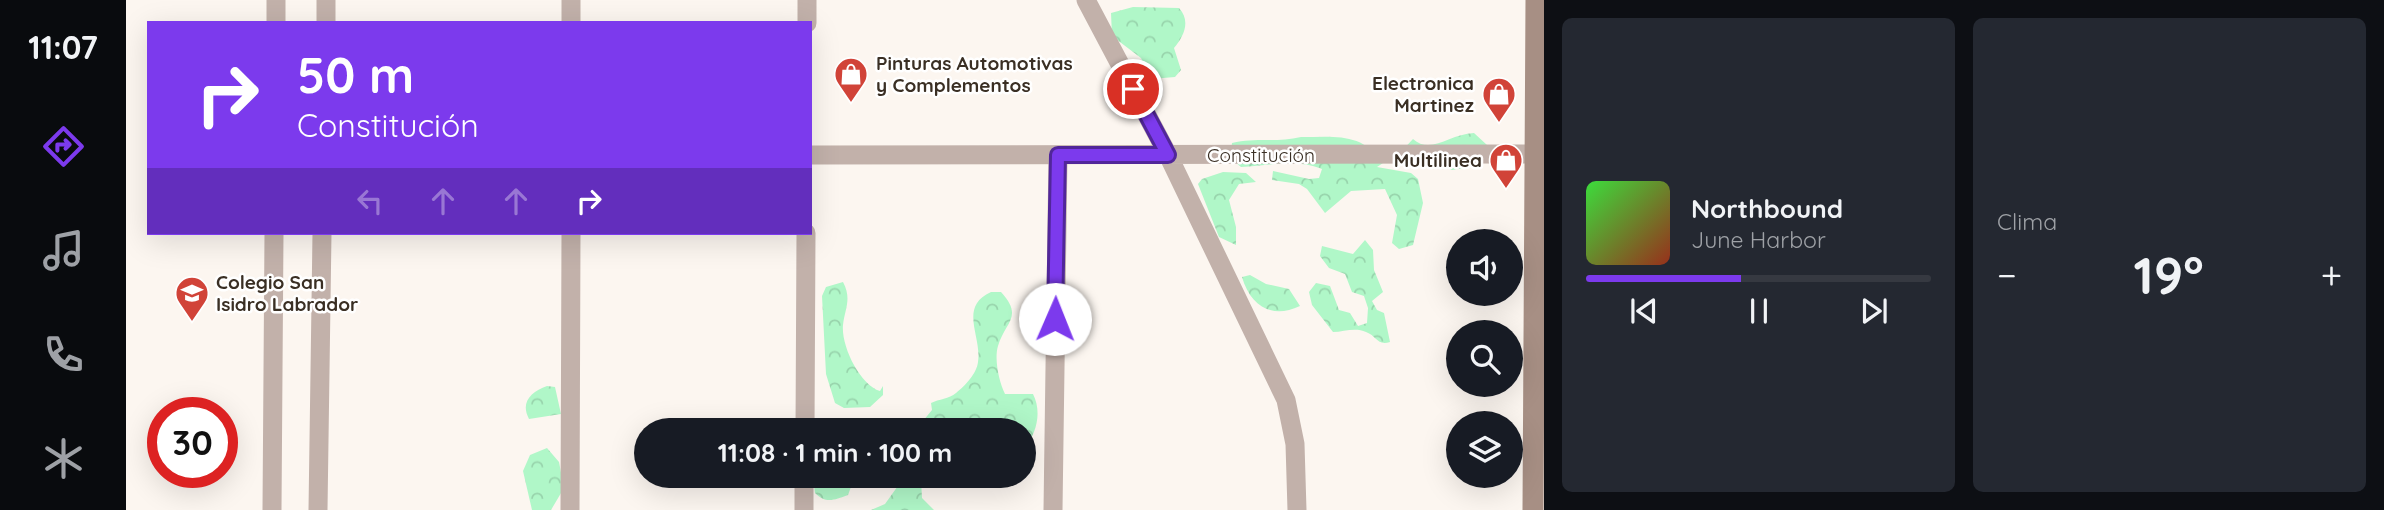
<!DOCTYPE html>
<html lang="es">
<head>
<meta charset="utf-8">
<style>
	:root { --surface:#171b24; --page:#242831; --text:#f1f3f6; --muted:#9ea1a6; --line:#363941; --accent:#7c3aed }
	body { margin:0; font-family:Quicksand,sans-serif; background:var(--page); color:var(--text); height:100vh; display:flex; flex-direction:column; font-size:26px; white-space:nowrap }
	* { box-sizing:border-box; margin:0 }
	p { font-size:23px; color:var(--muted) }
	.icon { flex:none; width:38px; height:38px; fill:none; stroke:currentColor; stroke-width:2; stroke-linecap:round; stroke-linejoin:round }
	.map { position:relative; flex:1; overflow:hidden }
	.panel { display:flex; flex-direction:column; gap:18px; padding:18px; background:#0d0f14; width:840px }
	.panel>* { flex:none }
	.top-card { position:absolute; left:21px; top:21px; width:665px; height:214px; border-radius:0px; box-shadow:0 7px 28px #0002; background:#7c3aed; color:#fff; overflow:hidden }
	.fabs { position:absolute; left:1320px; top:229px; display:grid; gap:14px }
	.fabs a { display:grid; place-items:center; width:77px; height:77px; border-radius:50%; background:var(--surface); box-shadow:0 7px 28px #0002; font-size:35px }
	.speed { position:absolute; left:21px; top:397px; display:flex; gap:14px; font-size:35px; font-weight:700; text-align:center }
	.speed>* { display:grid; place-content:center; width:91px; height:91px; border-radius:50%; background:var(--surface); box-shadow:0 7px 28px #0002; line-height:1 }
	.speed .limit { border:10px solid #d22; background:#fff; color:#111 }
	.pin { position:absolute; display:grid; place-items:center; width:60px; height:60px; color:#fff; margin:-30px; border:4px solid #fff; border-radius:50%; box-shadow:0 2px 7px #0007 }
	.me { position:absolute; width:77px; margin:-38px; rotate:1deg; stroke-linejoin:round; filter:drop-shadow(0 0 5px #0008) }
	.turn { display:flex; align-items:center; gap:24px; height:147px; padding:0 35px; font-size:32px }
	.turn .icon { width:91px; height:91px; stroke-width:2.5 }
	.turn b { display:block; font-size:49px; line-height:60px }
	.lanes { display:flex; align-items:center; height:66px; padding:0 35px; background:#0003; justify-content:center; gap:35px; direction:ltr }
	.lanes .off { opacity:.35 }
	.big { font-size:52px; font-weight:700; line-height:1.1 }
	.panel .card { flex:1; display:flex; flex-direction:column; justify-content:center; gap:10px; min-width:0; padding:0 24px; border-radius:10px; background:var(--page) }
	.song { display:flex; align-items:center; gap:21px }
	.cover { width:84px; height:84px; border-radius:10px; background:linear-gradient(135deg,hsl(120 70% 55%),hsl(10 70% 35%)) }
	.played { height:7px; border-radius:4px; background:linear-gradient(90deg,var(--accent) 45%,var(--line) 45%) }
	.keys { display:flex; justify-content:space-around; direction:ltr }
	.heat { display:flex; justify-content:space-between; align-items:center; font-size:38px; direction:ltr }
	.panel .tiles { flex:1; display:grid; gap:18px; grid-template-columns:repeat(2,1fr) }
	.trip { position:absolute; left:508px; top:418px; width:402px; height:70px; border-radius:35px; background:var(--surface); box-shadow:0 7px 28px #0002; font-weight:700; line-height:70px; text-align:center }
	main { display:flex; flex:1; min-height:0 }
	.dock { display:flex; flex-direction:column; width:126px; justify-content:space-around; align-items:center; background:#090b0e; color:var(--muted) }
	.dock .icon { width:49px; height:49px }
	.dock .selected { color:var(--accent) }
	.dock b { font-size:32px; color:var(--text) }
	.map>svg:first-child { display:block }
	.forest { fill:url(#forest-crowns) }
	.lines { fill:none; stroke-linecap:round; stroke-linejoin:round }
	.street { stroke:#c2b1aa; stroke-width:19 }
	.secondary { stroke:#a78f84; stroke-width:21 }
	.route-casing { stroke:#51269a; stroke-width:18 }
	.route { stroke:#7c3aed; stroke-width:12 }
	.labels { text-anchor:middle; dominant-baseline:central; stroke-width:5; stroke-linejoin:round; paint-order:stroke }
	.poi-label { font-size:19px; font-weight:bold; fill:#3a2f24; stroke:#fff; text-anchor:start }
	.street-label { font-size:19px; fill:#3a2f24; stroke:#fff }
</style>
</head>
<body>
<main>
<nav class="dock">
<b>11:07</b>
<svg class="icon selected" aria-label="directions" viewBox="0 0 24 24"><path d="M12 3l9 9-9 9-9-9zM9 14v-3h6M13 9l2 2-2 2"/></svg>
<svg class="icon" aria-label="music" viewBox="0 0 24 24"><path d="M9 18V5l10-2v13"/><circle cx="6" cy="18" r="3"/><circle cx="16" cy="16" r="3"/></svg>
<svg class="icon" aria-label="phone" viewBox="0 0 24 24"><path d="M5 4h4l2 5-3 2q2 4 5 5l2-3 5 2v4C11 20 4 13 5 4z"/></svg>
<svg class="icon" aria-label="climate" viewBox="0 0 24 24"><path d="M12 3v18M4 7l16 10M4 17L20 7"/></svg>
</nav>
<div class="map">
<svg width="1418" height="510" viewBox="0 0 1418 510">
	<defs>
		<pattern id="forest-crowns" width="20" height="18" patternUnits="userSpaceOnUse" patternTransform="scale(1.75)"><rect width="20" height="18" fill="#b0f7c8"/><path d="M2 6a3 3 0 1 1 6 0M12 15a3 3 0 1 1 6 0" fill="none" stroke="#98d4ac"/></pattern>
	</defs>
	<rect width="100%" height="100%" fill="#fcf6f0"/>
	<path class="forest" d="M1007,7l46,1c12,13 5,28 -5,40l7,22 -6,7 -24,2 -10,-21 -29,-22 -1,-23z
		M1348,133l13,12 -22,23 -13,2 -31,-11 -25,-2 17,-18c18,16 36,-5 61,-6z
		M1175,137c34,0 61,-5 82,26l-6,4 34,6 7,6 5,24 -10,42 -14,4 -7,-6 5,-28 -12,-26 -34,2 -26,22 -18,-24 -8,-5 -27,-4 1,-9 36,8 10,-1 3,-9c-28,-11 -52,-3 -81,-2 -9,-7 -11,-12 -9,-24 24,-6 45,0 69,-6z
		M1097,172l23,1 10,9 -17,2 -10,16 7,27v18l-17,-8 -21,-53 4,-5z
		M1239,240l8,10 1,20 9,22 -11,9 5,9 7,3 6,29c-13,4 -13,-6 -24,-10 -11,-5 -22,0 -33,0l-21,-27 -3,-13 7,-9 14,3 9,24 11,3 8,13 9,-3 1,-15 -4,-12 -12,-4 -7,-18 -16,-6 -9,-12 2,-10 31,8z
		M1124,275l16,9 23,5 11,17c-29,14 -50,-1 -58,-29z
		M717,282c9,17 2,26 0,43 -2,21 17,60 37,66l3,-5v9l-13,12 -26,1 -9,-5 -9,-29 -4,-78 4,-9z
		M865,292h10c23,25 4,30 -3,54 -4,13 1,36 7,48h28c9,18 4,39 -9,55v-19h-105l-1,-3 14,-17 -1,-7c8,-4 18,-4 25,-10 9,-7 21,-20 22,-31 4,-26 -20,-55 13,-70z
		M421,386l8,1 6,27 -32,5c-9,-17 2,-27 18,-33z
		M724,418l9,4 6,8h-38l14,-11z
		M421,448l12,14 5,26 -13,22h-19l-9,-39 7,-16z
		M687,476h42l-7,19c-14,5 -22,9 -33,-2z
		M779,476h11l5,4 1,18 12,12h-63l14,-6z"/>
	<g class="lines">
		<path class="street" d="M960,0l82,155 118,245 9,44 2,66
			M150,23v-23
			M200,23v-23
			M445,23v-23
			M681,23v-23
			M684,155l734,-1
			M679,430l1,-197
			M146,510l2,-277
			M192,510l4,-277
			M444,510l1,-277
			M678,510v-34
			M927,510l5,-355"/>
		<path class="secondary" d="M1407,510l3,-510"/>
	</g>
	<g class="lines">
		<defs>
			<path id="route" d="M929,319l3,-164h110l-35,-66"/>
		</defs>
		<use href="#route" class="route-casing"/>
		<use href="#route" class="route"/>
	</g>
	<defs>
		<symbol id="shop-pin" viewBox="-11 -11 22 30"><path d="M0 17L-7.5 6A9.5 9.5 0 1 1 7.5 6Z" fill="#d14338" stroke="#fff"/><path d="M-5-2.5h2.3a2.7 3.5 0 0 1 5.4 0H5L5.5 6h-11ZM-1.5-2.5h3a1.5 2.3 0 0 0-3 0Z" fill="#fff"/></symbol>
		<symbol id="school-pin" viewBox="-11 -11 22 30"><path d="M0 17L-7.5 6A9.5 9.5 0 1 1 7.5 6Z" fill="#d14338" stroke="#fff"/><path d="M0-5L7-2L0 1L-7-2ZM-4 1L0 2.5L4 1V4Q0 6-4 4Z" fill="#fff"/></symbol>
	</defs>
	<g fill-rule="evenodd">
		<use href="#shop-pin" x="706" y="55" width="38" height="52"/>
		<use href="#shop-pin" x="1354" y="75" width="38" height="52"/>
		<use href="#shop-pin" x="1361" y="141" width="38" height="52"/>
		<use href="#school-pin" x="47" y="274" width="38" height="52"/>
	</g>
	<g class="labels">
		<g class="poi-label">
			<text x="750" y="63">Pinturas Automotivas<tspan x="750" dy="22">y Complementos</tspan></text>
			<text x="1348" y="83" text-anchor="end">Electronica<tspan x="1348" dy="22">Martinez</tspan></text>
			<text x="1356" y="160" text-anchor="end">Multilinea</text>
			<text x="90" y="282">Colegio San<tspan x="90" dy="22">Isidro Labrador</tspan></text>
		</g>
		<g class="street-label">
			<text x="1135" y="155">Constitución</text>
		</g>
	</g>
</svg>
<div class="fabs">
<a><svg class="icon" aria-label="sound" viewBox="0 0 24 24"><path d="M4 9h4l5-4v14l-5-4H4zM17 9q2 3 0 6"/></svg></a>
<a><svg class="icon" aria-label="search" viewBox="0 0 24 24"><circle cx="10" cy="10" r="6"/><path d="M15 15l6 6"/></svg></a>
<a><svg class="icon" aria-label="layers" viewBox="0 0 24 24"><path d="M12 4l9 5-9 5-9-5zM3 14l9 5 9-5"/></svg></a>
</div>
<div class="speed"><div class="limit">30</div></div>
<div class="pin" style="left:1007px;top:89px;background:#d93025"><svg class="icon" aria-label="arrive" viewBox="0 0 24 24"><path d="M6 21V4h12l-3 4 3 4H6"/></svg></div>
<svg class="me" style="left:929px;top:319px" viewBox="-20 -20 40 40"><circle r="19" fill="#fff"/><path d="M0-13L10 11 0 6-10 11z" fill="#7c3aed"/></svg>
<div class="trip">11:08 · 1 min · 100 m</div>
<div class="top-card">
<div class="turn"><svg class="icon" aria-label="right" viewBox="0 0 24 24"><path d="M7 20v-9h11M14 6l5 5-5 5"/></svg><div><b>50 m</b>Constitución</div></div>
<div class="lanes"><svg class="icon off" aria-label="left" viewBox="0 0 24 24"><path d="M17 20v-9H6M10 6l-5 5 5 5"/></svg><svg class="icon off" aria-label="ahead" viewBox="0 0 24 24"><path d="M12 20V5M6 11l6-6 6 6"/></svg><svg class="icon off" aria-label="ahead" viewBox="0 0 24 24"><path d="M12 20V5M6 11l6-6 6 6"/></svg><svg class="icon" aria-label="right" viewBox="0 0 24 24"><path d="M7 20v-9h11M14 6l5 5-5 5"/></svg></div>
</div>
</div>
<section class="panel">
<div class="tiles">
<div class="card">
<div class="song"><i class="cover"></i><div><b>Northbound</b><p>June Harbor</p></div></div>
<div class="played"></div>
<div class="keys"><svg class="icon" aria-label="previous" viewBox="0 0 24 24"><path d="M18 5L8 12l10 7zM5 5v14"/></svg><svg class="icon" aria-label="pause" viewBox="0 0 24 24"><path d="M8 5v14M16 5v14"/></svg><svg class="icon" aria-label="next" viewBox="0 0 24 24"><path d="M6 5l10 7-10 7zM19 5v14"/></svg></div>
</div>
<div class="card"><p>Clima</p>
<div class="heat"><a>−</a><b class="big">19°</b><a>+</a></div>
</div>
</div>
</section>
</main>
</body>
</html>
